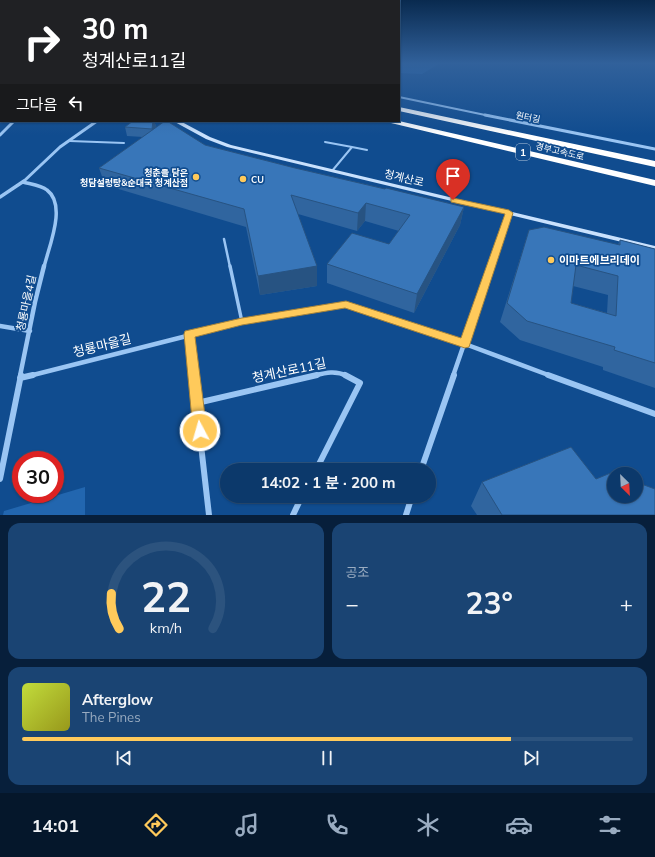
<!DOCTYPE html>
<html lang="ko">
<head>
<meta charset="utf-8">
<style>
	:root { --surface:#0c396b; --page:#1a4473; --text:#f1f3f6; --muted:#9aacc1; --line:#2c537e; --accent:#ffca5b }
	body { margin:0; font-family:Mulish,"Noto Sans KR",sans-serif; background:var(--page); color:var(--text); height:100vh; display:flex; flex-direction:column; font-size:15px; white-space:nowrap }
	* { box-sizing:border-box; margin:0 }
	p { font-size:13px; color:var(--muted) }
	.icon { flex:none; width:22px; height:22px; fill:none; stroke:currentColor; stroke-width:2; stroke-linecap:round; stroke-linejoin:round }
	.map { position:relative; height:515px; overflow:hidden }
	.details { display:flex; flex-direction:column; gap:8px; padding:8px; background:#071f3b; flex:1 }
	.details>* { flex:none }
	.hud { position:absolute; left:0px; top:0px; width:400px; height:122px; box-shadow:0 1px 3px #0004,0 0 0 1px var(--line); background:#202124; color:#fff; overflow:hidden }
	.needle { width:26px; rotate:156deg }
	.controls { position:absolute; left:607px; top:467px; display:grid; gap:8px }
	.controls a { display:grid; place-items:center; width:36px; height:36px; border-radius:50%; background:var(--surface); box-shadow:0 1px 3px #0004,0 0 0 1px var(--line); font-size:20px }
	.speed { position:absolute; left:12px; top:451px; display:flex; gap:8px; font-size:20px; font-weight:700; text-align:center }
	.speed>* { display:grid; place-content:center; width:52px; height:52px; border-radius:50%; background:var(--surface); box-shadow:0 1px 3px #0004,0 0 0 1px var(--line); line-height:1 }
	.speed .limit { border:6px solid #d22; background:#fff; color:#111 }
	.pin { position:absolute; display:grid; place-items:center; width:34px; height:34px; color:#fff; margin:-41px -17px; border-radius:50% 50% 50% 0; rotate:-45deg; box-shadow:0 0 4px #0007 }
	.pin .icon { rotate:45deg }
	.me { position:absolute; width:44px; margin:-22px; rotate:354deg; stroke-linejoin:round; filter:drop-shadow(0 0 3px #0008) }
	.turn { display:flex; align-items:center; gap:14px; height:84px; padding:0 16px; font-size:18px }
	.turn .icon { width:52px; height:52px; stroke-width:2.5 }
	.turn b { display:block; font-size:28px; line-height:34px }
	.then { display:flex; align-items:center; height:38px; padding:0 16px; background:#0003; gap:8px; font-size:15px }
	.big { font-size:30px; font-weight:700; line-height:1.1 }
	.details .tile { flex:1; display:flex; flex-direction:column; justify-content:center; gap:6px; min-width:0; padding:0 14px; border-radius:12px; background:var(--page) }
	.details .dial { align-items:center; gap:0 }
	.dial svg { height:104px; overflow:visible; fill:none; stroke:var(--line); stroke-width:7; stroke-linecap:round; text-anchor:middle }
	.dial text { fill:var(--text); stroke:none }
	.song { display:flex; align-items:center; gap:12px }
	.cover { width:48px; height:48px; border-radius:6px; background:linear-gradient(135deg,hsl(70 70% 55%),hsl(60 70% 35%)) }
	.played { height:4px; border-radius:2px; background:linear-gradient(90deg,var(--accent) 80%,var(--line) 80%) }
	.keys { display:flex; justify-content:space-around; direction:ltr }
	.heat { display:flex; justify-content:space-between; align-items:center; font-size:22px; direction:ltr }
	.details .tiles { flex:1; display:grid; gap:8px; grid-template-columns:1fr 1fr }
	.tile:last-child { grid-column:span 2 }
	.trip { position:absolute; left:220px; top:463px; width:216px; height:40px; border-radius:20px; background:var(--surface); box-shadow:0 1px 3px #0004,0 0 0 1px var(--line); font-weight:700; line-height:40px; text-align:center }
	.menu { display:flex; height:64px; justify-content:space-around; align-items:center; background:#05172b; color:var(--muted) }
	.menu .icon { width:28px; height:28px }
	.menu .on { color:var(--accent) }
	.menu b { font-size:18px; color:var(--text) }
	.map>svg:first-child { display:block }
	.green { fill:#2266af }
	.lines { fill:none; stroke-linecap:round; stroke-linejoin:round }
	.lane-far2 { stroke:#9ac5f3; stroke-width:2 }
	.lane-far1 { stroke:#9ac5f3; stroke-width:2.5 }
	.lane { stroke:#9ac5f3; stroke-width:3.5 }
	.street-far4 { stroke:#9ac5f3; stroke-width:2 }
	.street-far3 { stroke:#9ac5f3; stroke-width:3 }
	.street-far2 { stroke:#9ac5f3; stroke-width:3.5 }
	.street-far1 { stroke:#9ac5f3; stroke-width:4.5 }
	.street { stroke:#9ac5f3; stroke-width:6 }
	.secondary { fill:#c9e1fd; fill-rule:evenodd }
	.highway { fill:#fff; fill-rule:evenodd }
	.wall { fill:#30659f; fill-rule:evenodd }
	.shaded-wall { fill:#275382 }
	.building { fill:#3876b9; stroke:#275382; fill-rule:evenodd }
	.route { fill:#ffca5b; stroke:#a6833b }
	.poi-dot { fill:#ffca5b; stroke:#104c8f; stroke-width:1.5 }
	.labels { text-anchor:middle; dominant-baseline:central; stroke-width:3.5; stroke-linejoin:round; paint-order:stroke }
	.far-street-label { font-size:9px; fill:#fff; stroke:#104c8f }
	.far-poi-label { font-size:9px; font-weight:bold; fill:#fff; stroke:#104c8f; text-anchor:end }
	.shield { fill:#104c8f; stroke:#b7c9dd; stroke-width:1 }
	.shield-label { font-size:10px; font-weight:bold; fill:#fff }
	.street-label { font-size:11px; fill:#fff; stroke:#104c8f }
	.poi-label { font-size:11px; font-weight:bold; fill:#fff; stroke:#104c8f; text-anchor:start }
	.near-street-label { font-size:13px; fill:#fff; stroke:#104c8f }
</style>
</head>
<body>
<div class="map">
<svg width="655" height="515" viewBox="0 0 655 515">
	<rect width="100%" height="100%" fill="#104c8f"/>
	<path class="green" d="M399,63h41l-18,11 -23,-1z
		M85,487v28h-82l1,-4z"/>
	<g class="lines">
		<path class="lane-far2" d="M70,141l54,2
			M325,142l27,5 -20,24
			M352,147l15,3"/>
		<path class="lane-far1" d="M224,239l6,28"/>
		<path class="lane" d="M230,266l12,56"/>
		<path class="street-far4" d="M399,97l91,19"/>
		<path class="street-far3" d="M485,115l170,34
			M0,135l14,-14
			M23,182l37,-35 37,-26"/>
		<path class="street-far2" d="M23,182c7,2 18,3 24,8 20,15 2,56 -3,77
			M0,197l24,-16
			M491,267l18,-54"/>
		<path class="street-far1" d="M0,326l30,5
			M189,334l5,42
			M20,376l15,-74 9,-36
			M29,376l213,-54 104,-18 119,40 86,32
			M313,376c12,-3 22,-6 34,0
			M453,376l38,-110"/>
		<path class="street" d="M193,375l16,140
			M548,375l107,39
			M20,378l13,-3
			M197,403l120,-28
			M316,470l44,-87 -15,-8
			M421,470l33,-95
			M0,479l21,-104
			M293,515l9,-19
			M406,515l6,-19"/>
		<path class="secondary" d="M173,121h7l30,16 21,8 424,101v4l-428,-103 -21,-8z"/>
		<path class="highway" d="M399,107l256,54v6l-256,-56z
			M387,121h12l256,59v6l-264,-63z"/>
	</g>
	<path class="wall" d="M133,121h21l2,5 -1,2 50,17 90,23 169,39 -4,18 -46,88 -87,-30v-19l62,-20 10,-13 -34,-10 -8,10 -59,-17 19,72 -57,9 -14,-68 -141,-42 -6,-17 44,-31 -16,-1 -2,-9z
		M529,230l89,15 2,-5 35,9v139l-52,-18v-3l-83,-27 -20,-18zM573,286l35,9 -1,18 -36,-10z
		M596,479l59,36h-178l-6,-9 11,-24z"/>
	<path class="shaded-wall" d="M153,121h1l2,5 -2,11 -2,-8z
		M366,203l-1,18 -8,10 1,-18z
		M464,207l-4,18 -46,88 3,-19z
		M317,266v20l-57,9 -2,-19z"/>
	<path class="building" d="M133,121h20l-1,8 -27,-2z
		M165,121h2l38,24 90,23 90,21 1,-1 78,19 -47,87 -90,-30 25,-31 37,11 21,-29 -44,-12 -8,10 -67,-18 26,71 -59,10 -14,-67 -145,-41z
		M544,227l76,18v-5l35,9v114l-41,-13 1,-3 -88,-26 -20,-18 22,-73zM576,265l42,11 -2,40 -45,-13z
		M571,447l25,32 17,-7 4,2h-3v22h22v-14l19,7v26h-153l-20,-33z"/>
	<linearGradient id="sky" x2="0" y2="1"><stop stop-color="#092a4f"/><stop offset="0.47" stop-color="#31619b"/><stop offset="1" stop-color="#31619b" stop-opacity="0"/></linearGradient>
	<rect width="655" height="135" fill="url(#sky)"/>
	<path class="route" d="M451,198h2l56,12 4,3 -44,134 -4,1 -120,-40 -103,17 -47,12 12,94 -2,4 -5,2 -5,-2 -2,-4 -9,-97 1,-3 57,-13 104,-17 115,37 44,-124 -54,-12z"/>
	<g class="poi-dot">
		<circle cx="196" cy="177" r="4"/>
		<circle cx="243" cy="179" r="4"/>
		<circle cx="551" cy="260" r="4"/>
	</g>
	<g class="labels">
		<g class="far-street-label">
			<text transform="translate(528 117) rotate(11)">원터길</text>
			<text transform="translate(560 151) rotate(13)">경부고속도로</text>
		</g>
		<g class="far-poi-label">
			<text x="188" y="172">청춘을 담은<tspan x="188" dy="10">청담설렁탕&amp;순대국 청계산점</tspan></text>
			<text x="251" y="179" text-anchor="start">CU</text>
		</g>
		<rect class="shield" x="516" y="144" width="14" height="16" rx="3"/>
		<g class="shield-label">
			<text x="523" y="152">1</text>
		</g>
		<g class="street-label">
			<text transform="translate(404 178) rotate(13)">청계산로</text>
			<text transform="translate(26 303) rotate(-78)">청룡마을4길</text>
		</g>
		<g class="poi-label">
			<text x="559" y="260">이마트에브리데이</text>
		</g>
		<g class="near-street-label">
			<text transform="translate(102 345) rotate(-14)">청룡마을길</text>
			<text transform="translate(289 370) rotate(-12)">청계산로11길</text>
		</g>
	</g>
</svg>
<div class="controls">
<a><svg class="needle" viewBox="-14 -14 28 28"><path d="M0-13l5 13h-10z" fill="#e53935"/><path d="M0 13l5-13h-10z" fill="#9aacc1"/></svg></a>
</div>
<div class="speed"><div class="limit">30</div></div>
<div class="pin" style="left:453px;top:200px;background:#d93025"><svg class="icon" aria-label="arrive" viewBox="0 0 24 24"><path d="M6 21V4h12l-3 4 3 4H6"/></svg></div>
<svg class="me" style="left:200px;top:431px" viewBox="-20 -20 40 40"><circle r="17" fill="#ffca5b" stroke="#fff" stroke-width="3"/><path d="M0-11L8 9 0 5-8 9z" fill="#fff"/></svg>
<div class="trip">14:02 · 1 분 · 200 m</div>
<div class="hud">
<div class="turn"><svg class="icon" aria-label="right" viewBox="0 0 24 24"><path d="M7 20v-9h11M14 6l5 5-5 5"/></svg><div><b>30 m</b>청계산로11길</div></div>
<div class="then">그다음<svg class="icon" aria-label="left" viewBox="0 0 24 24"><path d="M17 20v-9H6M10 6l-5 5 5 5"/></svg></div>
</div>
</div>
<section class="details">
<div class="tiles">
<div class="tile dial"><svg viewBox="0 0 100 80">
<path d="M14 69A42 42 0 1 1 86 69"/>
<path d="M14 69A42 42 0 0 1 8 42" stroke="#ffca5b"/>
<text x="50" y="56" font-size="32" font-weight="700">22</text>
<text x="50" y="72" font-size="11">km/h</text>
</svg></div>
<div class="tile"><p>공조</p>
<div class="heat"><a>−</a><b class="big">23°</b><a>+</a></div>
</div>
<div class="tile">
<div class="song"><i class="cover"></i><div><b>Afterglow</b><p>The Pines</p></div></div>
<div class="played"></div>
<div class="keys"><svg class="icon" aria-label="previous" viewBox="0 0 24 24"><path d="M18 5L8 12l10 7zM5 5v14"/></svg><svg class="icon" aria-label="pause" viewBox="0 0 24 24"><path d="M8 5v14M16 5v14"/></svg><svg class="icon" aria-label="next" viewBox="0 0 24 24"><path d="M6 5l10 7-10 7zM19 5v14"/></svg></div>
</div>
</div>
</section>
<nav class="menu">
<b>14:01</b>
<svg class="icon on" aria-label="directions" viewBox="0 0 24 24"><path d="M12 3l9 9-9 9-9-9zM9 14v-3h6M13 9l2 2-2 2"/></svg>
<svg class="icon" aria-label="music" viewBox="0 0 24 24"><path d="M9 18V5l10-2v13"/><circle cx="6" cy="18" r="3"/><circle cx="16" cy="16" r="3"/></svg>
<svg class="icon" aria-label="phone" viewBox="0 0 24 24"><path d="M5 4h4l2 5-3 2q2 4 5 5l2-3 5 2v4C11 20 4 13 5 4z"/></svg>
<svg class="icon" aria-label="climate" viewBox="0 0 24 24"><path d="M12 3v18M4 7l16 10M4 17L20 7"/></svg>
<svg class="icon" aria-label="car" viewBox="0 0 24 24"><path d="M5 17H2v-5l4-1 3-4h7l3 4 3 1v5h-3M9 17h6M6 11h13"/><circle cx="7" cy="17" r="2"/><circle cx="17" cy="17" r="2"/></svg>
<svg class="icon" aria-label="filters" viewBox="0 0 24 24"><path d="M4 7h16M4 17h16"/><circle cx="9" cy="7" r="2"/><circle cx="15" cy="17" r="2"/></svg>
</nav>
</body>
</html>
